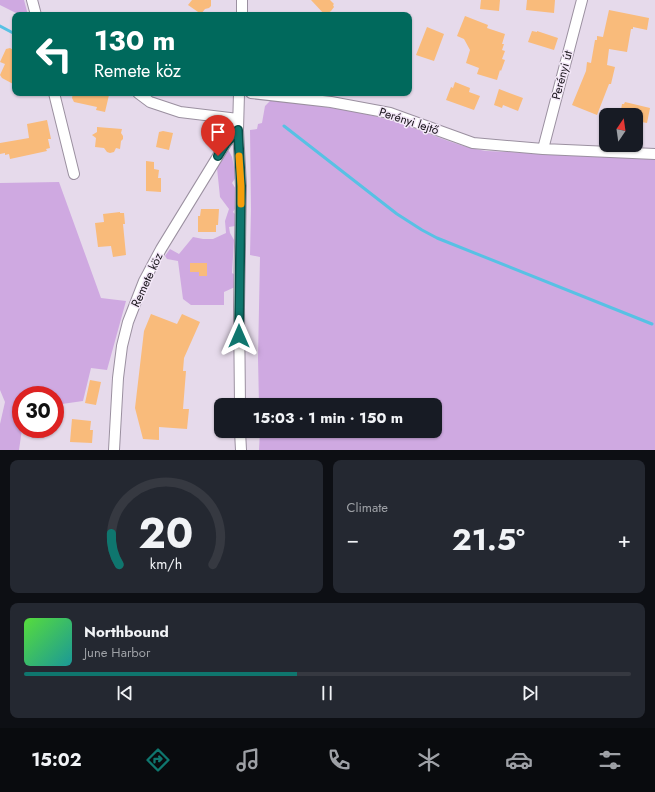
<!DOCTYPE html>
<html lang="en">
<head>
<meta charset="utf-8">
<style>
	:root { --surface:#171b24; --page:#242831; --text:#f1f3f6; --muted:#9ea1a6; --line:#363941; --accent:#0f766e }
	body { margin:0; font-family:Jost,sans-serif; background:var(--page); color:var(--text); height:100vh; display:flex; flex-direction:column; font-size:15px; white-space:nowrap }
	* { box-sizing:border-box; margin:0 }
	p { font-size:13px; color:var(--muted) }
	.icon { flex:none; width:22px; height:22px; fill:none; stroke:currentColor; stroke-width:2; stroke-linecap:round; stroke-linejoin:round }
	.map { position:relative; height:450px; overflow:hidden }
	.drawer { display:flex; flex-direction:column; gap:10px; padding:10px; background:#0d0f14; flex:1 }
	.drawer>* { flex:none }
	.hud { position:absolute; left:12px; top:12px; width:400px; height:84px; border-radius:8px; box-shadow:0 1px 3px #0004; background:#00695c; color:#fff; overflow:hidden }
	.needle { width:26px; rotate:13deg }
	.fabs { position:absolute; left:599px; top:108px; display:grid; gap:8px }
	.fabs a { display:grid; place-items:center; width:44px; height:44px; border-radius:8px; background:var(--surface); box-shadow:0 1px 3px #0004; font-size:20px }
	.speed { position:absolute; left:12px; top:386px; display:flex; gap:8px; font-size:20px; font-weight:700; text-align:center }
	.speed>* { display:grid; place-content:center; width:52px; height:52px; border-radius:50%; background:var(--surface); box-shadow:0 1px 3px #0004; line-height:1 }
	.speed .limit { border:6px solid #d22; background:#fff; color:#111 }
	.pin { position:absolute; display:grid; place-items:center; width:34px; height:34px; color:#fff; margin:-41px -17px; border-radius:50% 50% 50% 0; rotate:-45deg; box-shadow:0 0 4px #0007 }
	.pin .icon { rotate:45deg }
	.me { position:absolute; width:44px; margin:-22px; rotate:0deg; stroke-linejoin:round; filter:drop-shadow(0 0 3px #0008) }
	.turn { display:flex; align-items:center; gap:14px; height:84px; padding:0 16px; font-size:18px }
	.turn .icon { width:52px; height:52px; stroke-width:2.5 }
	.turn b { display:block; font-size:28px; line-height:34px }
	.big { font-size:30px; font-weight:700; line-height:1.1 }
	.drawer .widget { flex:1; display:flex; flex-direction:column; justify-content:center; gap:6px; min-width:0; padding:0 14px; border-radius:8px; background:var(--page) }
	.drawer .dial { align-items:center; gap:0 }
	.dial svg { height:104px; overflow:visible; fill:none; stroke:var(--line); stroke-width:7; stroke-linecap:round; text-anchor:middle }
	.dial text { fill:var(--text); stroke:none }
	.song { display:flex; align-items:center; gap:12px }
	.cover { width:48px; height:48px; border-radius:6px; background:linear-gradient(135deg,hsl(110 70% 55%),hsl(180 70% 35%)) }
	.played { height:4px; border-radius:2px; background:linear-gradient(90deg,var(--accent) 45%,var(--line) 45%) }
	.keys { display:flex; justify-content:space-around; direction:ltr }
	.heat { display:flex; justify-content:space-between; align-items:center; font-size:22px; direction:ltr }
	.drawer .tiles { flex:1; display:grid; gap:10px; grid-template-columns:1fr 1fr }
	.widget:last-child { grid-column:span 2 }
	.trip { position:absolute; left:214px; top:398px; width:228px; height:40px; border-radius:8px; background:var(--surface); box-shadow:0 1px 3px #0004; font-weight:700; line-height:40px; text-align:center }
	.tabs { display:flex; height:64px; justify-content:space-around; align-items:center; background:#090b0e; color:var(--muted) }
	.tabs .icon { width:28px; height:28px }
	.tabs .current { color:var(--accent) }
	.tabs b { font-size:18px; color:var(--text) }
	.map>svg:first-child { display:block }
	.green { fill:#cfa9e1 }
	.lines { fill:none; stroke-linecap:round; stroke-linejoin:round }
	.stream { stroke:#58c1e4; stroke-width:3 }
	.building { fill:#f9bb7b }
	.minor-casing { stroke:#9b90a0; stroke-width:12 }
	.minor { stroke:#fff; stroke-width:10 }
	.route-casing { stroke:#0a4d48; stroke-width:10 }
	.route { stroke:#0f766e; stroke-width:7 }
	.slow { stroke:#f59e0b; stroke-width:7 }
	.labels { text-anchor:middle; dominant-baseline:central; stroke-width:3; stroke-linejoin:round; paint-order:stroke }
	.street-label { font-size:12px; fill:#171319; stroke:#f3e7f8 }
</style>
</head>
<body>
<div class="map">
<svg width="655" height="450" viewBox="0 0 655 450">
	<rect width="100%" height="100%" fill="#e6daeb"/>
	<path class="green" d="M0,0h24l4,15h-8l-20,-10z
		M272,99c41,7 84,10 124,23 30,9 58,24 90,29l169,7v292h-396l1,-19h175v-26h-176l-1,-47 2,-101 -10,-2 1,-46 -1,-79 7,-1 1,-5 4,-1 3,-17z
		M226,149l3,2 3,6 4,20 -4,6 4,6v18l-3,5 3,3 -1,11 -6,1 1,6 4,7 -2,33 3,2v12l-11,5v13h-33l-8,-6 -5,-38 -11,-2 -2,-3 5,-7 9,5 14,-17 10,2h10l13,-6 -1,-12 4,-12 -9,-12 -3,-29 3,-12z
		M59,182l42,116 25,3 -19,69 -16,-2 -8,33 -28,4v-10h-34v34h1l-3,21h-19v-26l5,-22 -5,-12v-207z"/>
	<g class="lines">
		<path class="stream" d="M0,26l15,8
			M284,126l113,88 25,16 15,8 215,86"/>
	</g>
	<path class="building" d="M192,0h19v6l-2,2 -4,1 -4,5 -13,-9z
		M311,0h19l4,4 -1,1 1,2 -3,4 -6,4z
		M481,0h19l-1,11 -19,-2z
		M527,0h28l-1,13 -28,-3z
		M609,10l40,8 -2,12 -14,-3v2h-2l-4,23 -18,-3 -2,16 8,2 -4,17h-2l-12,31 -25,-10 14,-34 1,-9 4,1 4,-23h2v-4l6,1z
		M465,16l23,9 -1,3 18,6 -3,10h2l-2,6 3,1 -3,8 3,1 -4,11 -1,-1 -3,10 -20,-6 2,-6 -13,-5 4,-13 -6,-11 -7,-3z
		M427,27l17,7 -10,27 -18,-6z
		M532,31l5,1v-1l21,7 -4,12 -26,-8z
		M10,48l5,3v34l-13,-7 -2,-3 5,-11 -5,-2 6,-13z
		M455,82l15,6 -1,4 11,4 -6,14 -28,-10 5,-13 2,1z
		M499,89l24,9 -5,13 -15,-6 -1,3 -8,-3z
		M73,93h29l-1,1 8,1 -4,17 -9,-2 1,-3 -23,-5 -2,-4z
		M625,102l25,6 -3,15 -11,-2v-6h-16l2,-11h2z
		M47,120l4,19h-3l2,9 -4,1 1,2 -37,8 -1,-5 -4,1v-2l-5,1v-11l29,-5 -2,-14z
		M97,127l25,2 -1,4 2,3v3l-2,2 -1,8 -4,-1 -2,4 -4,1 -3,-1 -3,-4 -9,-1 1,-9 -4,-3 5,-3z
		M163,131l10,2 -4,17 -13,-3 3,-15z
		M146,161l8,1v7l5,1 -1,8h3v14l-15,-1z
		M201,209h18l-1,16h-2v7h-18v-16h2z
		M120,212v1h4l1,11h-2l3,31 -13,2 -2,-11 -13,1 -3,-24 9,-1 -1,-8z
		M190,263h17v13h-8v-4h-9z
		M151,314l26,10 5,-10 18,8 -16,36 -1,13h3l-3,38h6l-2,20 -28,-2v13l-16,-1 -8,-31 9,-77z
		M90,380l11,2 -5,23 -11,-2z
		M72,419l19,2 -1,9h3l-1,13 -22,-1z"/>
	<g class="lines">
		<defs>
			<path id="minor" d="M32,0l4,15
				M242,15v-15
				M54,93l20,81
				M138,93l12,9 30,10 58,7
				M239,93l-1,37 3,56 -2,121 1,98
				M251,93l80,9 59,11 83,30 70,6 112,5
				M543,149l39,-149
				M240,431l1,19
				M114,450l4,-72 4,-32 6,-24 16,-41 17,-32 65,-106 12,-13"/>
		</defs>
		<use href="#minor" class="minor-casing"/>
		<use href="#minor" class="minor"/>
	</g>
	<g class="lines">
		<defs>
			<path id="route" d="M218,156l8,-13 12,-13 3,56 -2,150"/>
		</defs>
		<use href="#route" class="route-casing"/>
		<use href="#route" class="route"/>
		<path class="slow" d="M239,156l2,30v18"/>
	</g>
	<g class="labels">
		<g class="street-label">
			<text transform="translate(562 75) rotate(-75)">Perényi út</text>
			<text transform="translate(409 121) rotate(18)">Perényi lejtő</text>
			<text transform="translate(147 280) rotate(-65)">Remete köz</text>
		</g>
	</g>
</svg>
<div class="fabs">
<a><svg class="needle" viewBox="-14 -14 28 28"><path d="M0-13l5 13h-10z" fill="#e53935"/><path d="M0 13l5-13h-10z" fill="#9ea1a6"/></svg></a>
</div>
<div class="speed"><div class="limit">30</div></div>
<div class="pin" style="left:218px;top:156px;background:#d93025"><svg class="icon" aria-label="arrive" viewBox="0 0 24 24"><path d="M6 21V4h12l-3 4 3 4H6"/></svg></div>
<svg class="me" style="left:239px;top:336px" viewBox="-20 -20 40 40"><path d="M0-17L14 15 0 8-14 15z" fill="#0f766e" stroke="#fff" stroke-width="4"/></svg>
<div class="trip">15:03 · 1 min · 150 m</div>
<div class="hud">
<div class="turn"><svg class="icon" aria-label="left" viewBox="0 0 24 24"><path d="M17 20v-9H6M10 6l-5 5 5 5"/></svg><div><b>130 m</b>Remete köz</div></div>
</div>
</div>
<section class="drawer">
<div class="tiles">
<div class="widget dial"><svg viewBox="0 0 100 80">
<path d="M14 69A42 42 0 1 1 86 69"/>
<path d="M14 69A42 42 0 0 1 8 45" stroke="#0f766e"/>
<text x="50" y="56" font-size="32" font-weight="700">20</text>
<text x="50" y="72" font-size="11">km/h</text>
</svg></div>
<div class="widget"><p>Climate</p>
<div class="heat"><a>−</a><b class="big">21.5°</b><a>+</a></div>
</div>
<div class="widget">
<div class="song"><i class="cover"></i><div><b>Northbound</b><p>June Harbor</p></div></div>
<div class="played"></div>
<div class="keys"><svg class="icon" aria-label="previous" viewBox="0 0 24 24"><path d="M18 5L8 12l10 7zM5 5v14"/></svg><svg class="icon" aria-label="pause" viewBox="0 0 24 24"><path d="M8 5v14M16 5v14"/></svg><svg class="icon" aria-label="next" viewBox="0 0 24 24"><path d="M6 5l10 7-10 7zM19 5v14"/></svg></div>
</div>
</div>
</section>
<nav class="tabs">
<b>15:02</b>
<svg class="icon current" aria-label="directions" viewBox="0 0 24 24"><path d="M12 3l9 9-9 9-9-9zM9 14v-3h6M13 9l2 2-2 2"/></svg>
<svg class="icon" aria-label="music" viewBox="0 0 24 24"><path d="M9 18V5l10-2v13"/><circle cx="6" cy="18" r="3"/><circle cx="16" cy="16" r="3"/></svg>
<svg class="icon" aria-label="phone" viewBox="0 0 24 24"><path d="M5 4h4l2 5-3 2q2 4 5 5l2-3 5 2v4C11 20 4 13 5 4z"/></svg>
<svg class="icon" aria-label="climate" viewBox="0 0 24 24"><path d="M12 3v18M4 7l16 10M4 17L20 7"/></svg>
<svg class="icon" aria-label="car" viewBox="0 0 24 24"><path d="M5 17H2v-5l4-1 3-4h7l3 4 3 1v5h-3M9 17h6M6 11h13"/><circle cx="7" cy="17" r="2"/><circle cx="17" cy="17" r="2"/></svg>
<svg class="icon" aria-label="filters" viewBox="0 0 24 24"><path d="M4 7h16M4 17h16"/><circle cx="9" cy="7" r="2"/><circle cx="15" cy="17" r="2"/></svg>
</nav>
</body>
</html>
